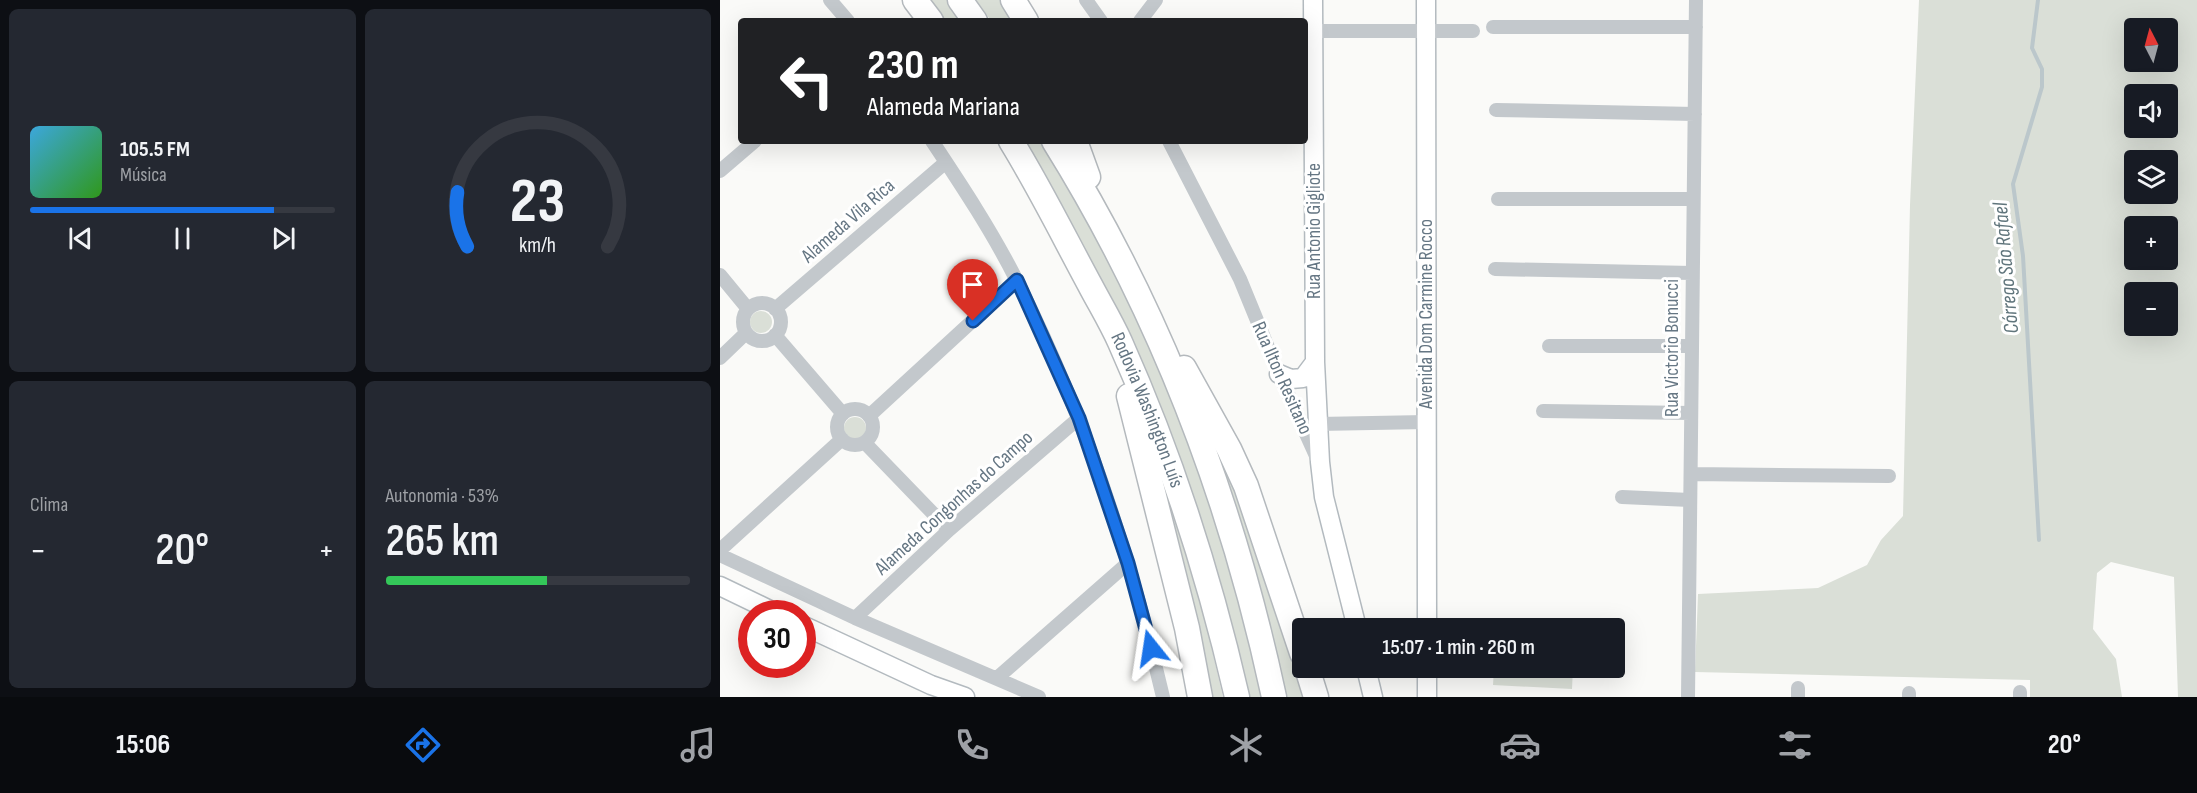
<!DOCTYPE html>
<html lang="pt">
<head>
<meta charset="utf-8">
<style>
	:root { --surface:#171b24; --page:#242831; --text:#f1f3f6; --muted:#9ea1a6; --line:#363941; --accent:#1a73e8 }
	body { margin:0; font-family:"Sofia Sans Condensed",sans-serif; background:var(--page); color:var(--text); height:100vh; display:flex; flex-direction:column; font-size:22px; white-space:nowrap }
	* { box-sizing:border-box; margin:0 }
	p { font-size:20px; color:var(--muted) }
	.icon { flex:none; width:33px; height:33px; fill:none; stroke:currentColor; stroke-width:2; stroke-linecap:round; stroke-linejoin:round }
	.map { position:relative; flex:1; overflow:hidden }
	.details { display:flex; flex-direction:column; gap:9px; padding:9px; background:#0d0f14; width:720px }
	.details>* { flex:none }
	.hud { position:absolute; left:18px; top:18px; width:570px; height:126px; border-radius:6px; box-shadow:0 6px 24px #0002; background:#202124; color:#fff; overflow:hidden }
	.needle { width:39px; rotate:354deg }
	.fabs { position:absolute; left:1404px; top:18px; display:grid; gap:12px }
	.fabs a { display:grid; place-items:center; width:54px; height:54px; border-radius:6px; background:var(--surface); box-shadow:0 6px 24px #0002; font-size:30px }
	.speed { position:absolute; left:18px; top:600px; display:flex; gap:12px; font-size:30px; font-weight:700; text-align:center }
	.speed>* { display:grid; place-content:center; width:78px; height:78px; border-radius:50%; background:var(--surface); box-shadow:0 6px 24px #0002; line-height:1 }
	.speed .limit { border:9px solid #d22; background:#fff; color:#111 }
	.pin { position:absolute; display:grid; place-items:center; width:51px; height:51px; color:#fff; margin:-62px -26px; border-radius:50% 50% 50% 0; rotate:-45deg; box-shadow:0 0 6px #0007 }
	.pin .icon { rotate:45deg }
	.me { position:absolute; width:66px; margin:-33px; rotate:345deg; stroke-linejoin:round; filter:drop-shadow(0 0 4px #0008) }
	.turn { display:flex; align-items:center; gap:21px; height:126px; padding:0 30px; font-size:27px }
	.turn .icon { width:78px; height:78px; stroke-width:2.5 }
	.turn b { display:block; font-size:42px; line-height:51px }
	.big { font-size:45px; font-weight:600; line-height:1.1 }
	.details .tile { flex:1; display:flex; flex-direction:column; justify-content:center; gap:9px; min-width:0; padding:0 21px; border-radius:9px; background:var(--page) }
	.details .dial { align-items:center; gap:0 }
	.dial svg { height:156px; overflow:visible; fill:none; stroke:var(--line); stroke-width:7; stroke-linecap:round; text-anchor:middle }
	.dial text { fill:var(--text); stroke:none }
	.song { display:flex; align-items:center; gap:18px }
	.cover { width:72px; height:72px; border-radius:9px; background:linear-gradient(135deg,hsl(200 70% 55%),hsl(110 70% 35%)) }
	.played { height:6px; border-radius:3px; background:linear-gradient(90deg,var(--accent) 80%,var(--line) 80%) }
	.keys { display:flex; justify-content:space-around; direction:ltr }
	.heat { display:flex; justify-content:space-between; align-items:center; font-size:33px; direction:ltr }
	.charge { height:9px; border-radius:4px; background:linear-gradient(90deg,#34c759 53%,var(--line) 0) }
	.details .tiles { flex:1; display:grid; gap:9px; grid-template-columns:repeat(2,1fr) }
	.trip { position:absolute; left:572px; top:618px; width:333px; height:60px; border-radius:6px; background:var(--surface); box-shadow:0 6px 24px #0002; font-weight:600; line-height:60px; text-align:center }
	.menu { display:flex; height:96px; justify-content:space-around; align-items:center; background:#090b0e; color:var(--muted) }
	.menu .icon { width:42px; height:42px }
	.menu .selected { color:var(--accent) }
	.menu b { font-size:27px; color:var(--text) }
	main { display:flex; flex:1; min-height:0 }
	.map>svg:first-child { display:block }
	.green { fill:#dadfd7; fill-rule:evenodd }
	.lines { fill:none; stroke-linecap:round; stroke-linejoin:round }
	.stream { stroke:#bbc7cb; stroke-width:4 }
	.secondary-casing { stroke:#b3babf; stroke-width:21 }
	.highway-casing { stroke:#b4b9bd; stroke-width:27 }
	.street { stroke:#c3c8cc; stroke-width:14 }
	.secondary { stroke:#fff; stroke-width:18 }
	.highway { stroke:#fff; stroke-width:24 }
	.route-casing { stroke:#114b97; stroke-width:15 }
	.route { stroke:#1a73e8; stroke-width:10 }
	.labels { text-anchor:middle; dominant-baseline:central; stroke-width:6; stroke-linejoin:round; paint-order:stroke }
	.street-label { font-size:20px; fill:#657683; stroke:#fff }
	.water-label { font-size:21px; font-style:italic; fill:#60757c; stroke:#fff }
</style>
</head>
<body>
<main>
<section class="details">
<div class="tiles">
<div class="tile">
<div class="song"><i class="cover"></i><div><b>105.5 FM</b><p>Música</p></div></div>
<div class="played"></div>
<div class="keys"><svg class="icon" aria-label="previous" viewBox="0 0 24 24"><path d="M18 5L8 12l10 7zM5 5v14"/></svg><svg class="icon" aria-label="pause" viewBox="0 0 24 24"><path d="M8 5v14M16 5v14"/></svg><svg class="icon" aria-label="next" viewBox="0 0 24 24"><path d="M6 5l10 7-10 7zM19 5v14"/></svg></div>
</div>
<div class="tile dial"><svg viewBox="0 0 100 80">
<path d="M14 69A42 42 0 1 1 86 69"/>
<path d="M14 69A42 42 0 0 1 9 41" stroke="#1a73e8"/>
<text x="50" y="56" font-size="32" font-weight="700">23</text>
<text x="50" y="72" font-size="11">km/h</text>
</svg></div>
<div class="tile"><p>Clima</p>
<div class="heat"><a>−</a><b class="big">20°</b><a>+</a></div>
</div>
<div class="tile"><p>Autonomia · 53%</p><b class="big">265 km</b><div class="charge"></div></div>
</div>
</section>
<div class="map">
<svg width="1477" height="697" viewBox="0 0 1477 697">
	<rect width="100%" height="100%" fill="#fafaf8"/>
	<path class="green" d="M203,0h30l15,21h-29z
		M256,0h28l13,21h-26z
		M1199,0h278v697h-19l-4,-120 -63,-15 -14,11 -4,56 23,30 6,38h-92v-17l-335,-8 3,-78 120,-6 49,-23 14,-25 22,-24 7,-311zM1414,28h34v34h-34zM1414,94h34v34h-34zM1414,160h34v34h-34zM1414,226h34v34h-34zM1414,292h34v34h-34z
		M300,141h28l56,99 96,221 67,236h-20l-35,-123z
		M30 322a11 11 0 1 1 22 0a11 11 0 1 1-22 0Z
		M479,408l24,37 86,252h-24c-21,-100 -52,-193 -86,-289z
		M124 428a11 11 0 1 1 22 0a11 11 0 1 1-22 0Z
		M440,471l41,132 22,94h-17z
		M774,668h79l-1,21 -79,-4z"/>
	<g class="lines">
		<path class="stream" d="M1318,0l-6,48 10,21v18l-29,97 10,72 16,284"/>
		<defs>
			<path id="secondary" d="M593,0l2,362 5,100 4,35 33,131
				M706,0l1,628
				M559,374l12,5 12,-1 12,-16
				M0,586l58,28
				M82,625l129,60 34,12
				M646,668l7,29
				M707,668v29"/>
			<g id="highway">
				<path d="M195,0l16,21"/>
				<path d="M240,0l15,21"/>
				<path d="M293,0l13,21"/>
				<path id="s1" d="M291,141c29,47 53,96 79,144 10,19 21,37 30,57 51,114 89,233 117,355"/>
				<path d="M334,141c106,170 178,360 220,556"/>
				<path d="M355,141l13,36"/>
				<path d="M464,368l45,81 17,37 56,167"/>
				<path d="M409,396l58,232 13,69"/>
				<path d="M587,668l9,29"/>
			</g>
		</defs>
		<use href="#secondary" class="secondary-casing"/>
		<use href="#highway" class="highway-casing"/>
		<path class="street" d="M110,0l18,21
			M366,0l15,21
			M420,21l16,-21
			M773,27h203
			M585,31h168
			M776,110l199,4
			M212,141c30,45 61,92 85,140 66,131 113,273 146,416
			M449,141l71,138 39,95 38,84
			M0,171l35,-30
			M778,199h195
			M775,269l197,4
			M0,275l28,34
			M23 322a19 19 0 1 1 38 0a19 19 0 1 1-38 0Z
			M55,309l171,-147
			M55,335l68,79
			M829,346h142
			M0,358l26,-25
			M117 427a18 18 0 1 1 36 0a18 18 0 1 1-36 0Z
			M823,411l148,2
			M149,416l148,-136
			M598,424l108,-2
			M145,443l84,87
			M971,474l198,2
			M902,497l68,3
			M0,550l122,-111
			M0,555l135,63 184,79
			M135,618l94,-88 130,-112
			M277,678l131,-115
			M968,697l8,-697
			M1078,697v-9
			M1189,697v-4
			M1300,697v-5"/>
		<use href="#secondary" class="secondary"/>
		<use href="#highway" class="highway"/>
	</g>
	<g class="lines">
		<defs>
			<path id="route" d="M253,321l44,-41 62,138 49,145 23,85"/>
		</defs>
		<use href="#route" class="route-casing"/>
		<use href="#route" class="route"/>
	</g>
	<g class="labels">
		<g class="street-label">
			<text transform="translate(128 221) rotate(-41)">Alameda Vila Rica</text>
			<text transform="translate(594 231) rotate(-90)">Rua Antonio Gigliote</text>
			<text transform="translate(706 314) rotate(-90)">Avenida Dom Carmine Rocco</text>
			<text transform="translate(952 348) rotate(-90)">Rua Victorio Bonucci</text>
			<text transform="translate(562 378) rotate(66)">Rua Ilton Resitano</text>
			<text stroke="none"><textPath href="#s1" startOffset="302">Rodovia Washington Luís</textPath></text>
			<text transform="translate(234 503) rotate(-42)">Alameda Congonhas do Campo</text>
		</g>
		<g class="water-label">
			<text transform="translate(1286 268) rotate(-95)">Córrego São Rafael</text>
		</g>
	</g>
</svg>
<div class="fabs">
<a><svg class="needle" viewBox="-14 -14 28 28"><path d="M0-13l5 13h-10z" fill="#e53935"/><path d="M0 13l5-13h-10z" fill="#9ea1a6"/></svg></a>
<a><svg class="icon" aria-label="sound" viewBox="0 0 24 24"><path d="M4 9h4l5-4v14l-5-4H4zM17 9q2 3 0 6"/></svg></a>
<a><svg class="icon" aria-label="layers" viewBox="0 0 24 24"><path d="M12 4l9 5-9 5-9-5zM3 14l9 5 9-5"/></svg></a>
<a>+</a>
<a>−</a>
</div>
<div class="speed"><div class="limit">30</div></div>
<div class="pin" style="left:253px;top:321px;background:#d93025"><svg class="icon" aria-label="arrive" viewBox="0 0 24 24"><path d="M6 21V4h12l-3 4 3 4H6"/></svg></div>
<svg class="me" style="left:431px;top:648px" viewBox="-20 -20 40 40"><path d="M0-17L14 15 0 8-14 15z" fill="#1a73e8" stroke="#fff" stroke-width="4"/></svg>
<div class="trip">15:07 · 1 min · 260 m</div>
<div class="hud">
<div class="turn"><svg class="icon" aria-label="left" viewBox="0 0 24 24"><path d="M17 20v-9H6M10 6l-5 5 5 5"/></svg><div><b>230 m</b>Alameda Mariana</div></div>
</div>
</div>
</main>
<nav class="menu">
<b>15:06</b>
<svg class="icon selected" aria-label="directions" viewBox="0 0 24 24"><path d="M12 3l9 9-9 9-9-9zM9 14v-3h6M13 9l2 2-2 2"/></svg>
<svg class="icon" aria-label="music" viewBox="0 0 24 24"><path d="M9 18V5l10-2v13"/><circle cx="6" cy="18" r="3"/><circle cx="16" cy="16" r="3"/></svg>
<svg class="icon" aria-label="phone" viewBox="0 0 24 24"><path d="M5 4h4l2 5-3 2q2 4 5 5l2-3 5 2v4C11 20 4 13 5 4z"/></svg>
<svg class="icon" aria-label="climate" viewBox="0 0 24 24"><path d="M12 3v18M4 7l16 10M4 17L20 7"/></svg>
<svg class="icon" aria-label="car" viewBox="0 0 24 24"><path d="M5 17H2v-5l4-1 3-4h7l3 4 3 1v5h-3M9 17h6M6 11h13"/><circle cx="7" cy="17" r="2"/><circle cx="17" cy="17" r="2"/></svg>
<svg class="icon" aria-label="filters" viewBox="0 0 24 24"><path d="M4 7h16M4 17h16"/><circle cx="9" cy="7" r="2"/><circle cx="15" cy="17" r="2"/></svg>
<b>20°</b>
</nav>
</body>
</html>
